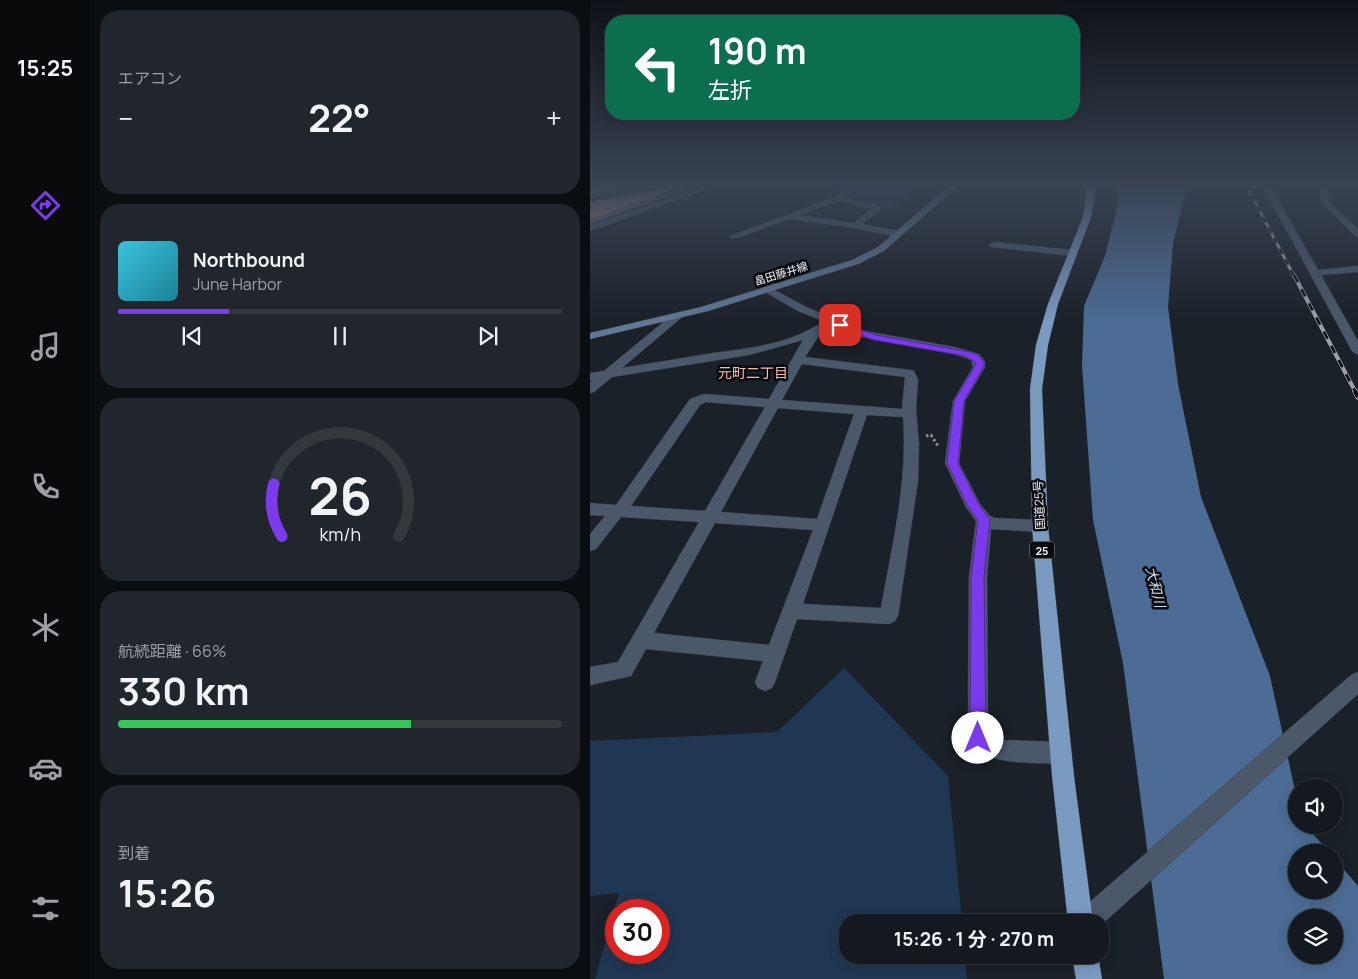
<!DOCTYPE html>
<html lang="ja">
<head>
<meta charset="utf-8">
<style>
	:root { --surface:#14191f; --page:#21262c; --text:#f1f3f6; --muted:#9da0a4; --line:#33383d; --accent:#7c3aed }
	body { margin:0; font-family:Manrope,"Noto Sans JP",sans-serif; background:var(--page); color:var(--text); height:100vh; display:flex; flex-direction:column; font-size:19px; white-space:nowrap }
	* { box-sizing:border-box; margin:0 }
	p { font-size:16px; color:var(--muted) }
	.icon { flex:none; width:28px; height:28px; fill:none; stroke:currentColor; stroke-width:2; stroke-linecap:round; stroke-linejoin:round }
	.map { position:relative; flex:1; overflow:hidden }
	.drawer { display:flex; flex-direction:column; gap:10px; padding:10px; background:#0b0e11; width:500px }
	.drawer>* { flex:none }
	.top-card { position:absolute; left:15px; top:15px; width:475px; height:105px; border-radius:20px; box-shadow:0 2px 12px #0003,0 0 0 1px var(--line); background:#0b6e4f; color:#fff; overflow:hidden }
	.fabs { position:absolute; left:698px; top:779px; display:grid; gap:10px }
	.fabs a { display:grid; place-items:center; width:55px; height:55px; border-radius:50%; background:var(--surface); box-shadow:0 2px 12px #0003,0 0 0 1px var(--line); font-size:25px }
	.speed { position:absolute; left:15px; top:899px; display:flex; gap:10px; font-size:25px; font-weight:700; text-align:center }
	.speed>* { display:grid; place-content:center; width:65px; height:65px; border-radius:50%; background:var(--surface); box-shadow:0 2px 12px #0003,0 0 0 1px var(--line); line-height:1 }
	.speed .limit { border:8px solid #d22; background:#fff; color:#111 }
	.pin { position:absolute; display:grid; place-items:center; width:42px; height:42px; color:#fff; margin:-21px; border-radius:10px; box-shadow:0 2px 8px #0006 }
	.me { position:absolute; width:55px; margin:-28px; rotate:0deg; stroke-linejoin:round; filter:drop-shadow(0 0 4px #0008) }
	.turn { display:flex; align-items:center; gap:18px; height:105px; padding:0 20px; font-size:22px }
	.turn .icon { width:65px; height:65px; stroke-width:2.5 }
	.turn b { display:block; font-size:35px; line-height:42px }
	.big { font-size:38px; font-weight:700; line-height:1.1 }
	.drawer .tile { flex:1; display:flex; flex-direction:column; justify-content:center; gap:8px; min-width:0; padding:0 18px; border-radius:20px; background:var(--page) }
	.drawer .dial { align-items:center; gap:0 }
	.dial svg { height:130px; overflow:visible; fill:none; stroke:var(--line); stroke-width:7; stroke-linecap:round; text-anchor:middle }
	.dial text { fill:var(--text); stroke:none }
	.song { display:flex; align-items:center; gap:15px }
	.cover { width:60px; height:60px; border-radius:8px; background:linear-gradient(135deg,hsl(190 70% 55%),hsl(190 70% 35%)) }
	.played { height:5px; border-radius:2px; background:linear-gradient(90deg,var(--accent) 25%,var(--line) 25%) }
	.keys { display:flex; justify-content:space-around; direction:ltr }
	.heat { display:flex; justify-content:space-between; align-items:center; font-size:28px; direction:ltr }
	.charge { height:8px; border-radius:4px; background:linear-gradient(90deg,#34c759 66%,var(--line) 0) }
	.trip { position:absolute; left:249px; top:914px; width:270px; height:50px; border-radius:20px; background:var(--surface); box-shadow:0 2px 12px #0003,0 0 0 1px var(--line); font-weight:700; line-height:50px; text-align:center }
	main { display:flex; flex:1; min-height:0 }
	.tab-bar { display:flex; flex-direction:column; width:90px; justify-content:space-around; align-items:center; background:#080a0c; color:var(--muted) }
	.tab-bar .icon { width:35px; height:35px }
	.tab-bar .selected { color:var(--accent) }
	.tab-bar b { font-size:22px; color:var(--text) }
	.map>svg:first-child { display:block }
	.green { fill:#203753; fill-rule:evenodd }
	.water { fill:#4c6c95; fill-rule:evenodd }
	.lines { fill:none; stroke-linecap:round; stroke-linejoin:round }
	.minor-casing { stroke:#383e46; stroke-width:1 }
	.tertiary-casing { stroke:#383e46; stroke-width:1 }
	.secondary-casing { stroke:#383e46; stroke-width:1 }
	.trunk-casing { stroke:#383e46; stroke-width:1 }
	.path { stroke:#8a8f96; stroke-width:3; stroke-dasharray:2.5 2.5; stroke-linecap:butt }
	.minor { fill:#4a586a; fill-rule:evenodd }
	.tertiary { fill:#4a586a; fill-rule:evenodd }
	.secondary { fill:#617793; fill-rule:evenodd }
	.trunk { fill:#7b9ac2; fill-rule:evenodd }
	.rail-far2-casing { stroke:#9da1a8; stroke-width:3 }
	.rail-far1-casing { stroke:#9da1a8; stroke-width:4 }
	.rail-casing { stroke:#9da1a8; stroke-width:5.5 }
	.rail-far2 { stroke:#080a0e; stroke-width:2; stroke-dasharray:6; stroke-linecap:butt }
	.rail-far1 { stroke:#080a0e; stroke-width:2.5; stroke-dasharray:8; stroke-linecap:butt }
	.rail { stroke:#080a0e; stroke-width:4; stroke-dasharray:11; stroke-linecap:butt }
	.shaded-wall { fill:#716865 }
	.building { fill:#a29490; stroke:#716865 }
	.route { fill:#7c3aed; stroke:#51269a }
	.labels { text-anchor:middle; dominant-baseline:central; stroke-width:5; stroke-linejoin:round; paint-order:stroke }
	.far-street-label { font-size:11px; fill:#ecf0f6; stroke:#080a0e }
	.shield { fill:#080a0e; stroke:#a8abb0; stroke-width:1 }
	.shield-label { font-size:11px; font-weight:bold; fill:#ecf0f6 }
	.street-label { font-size:12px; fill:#ecf0f6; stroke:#080a0e }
	.neighbourhood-label { font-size:14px; fill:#fcbba9; stroke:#080a0e }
	.water-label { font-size:14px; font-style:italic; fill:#cce0fa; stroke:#080a0e }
</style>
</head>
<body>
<main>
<nav class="tab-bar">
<b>15:25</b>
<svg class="icon selected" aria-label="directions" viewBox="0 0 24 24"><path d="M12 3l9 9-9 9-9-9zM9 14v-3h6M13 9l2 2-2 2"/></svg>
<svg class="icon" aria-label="music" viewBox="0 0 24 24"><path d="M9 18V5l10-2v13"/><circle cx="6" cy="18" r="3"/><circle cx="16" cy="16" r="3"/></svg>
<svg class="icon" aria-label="phone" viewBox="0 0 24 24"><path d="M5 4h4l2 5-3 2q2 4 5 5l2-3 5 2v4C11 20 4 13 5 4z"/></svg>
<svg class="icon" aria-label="climate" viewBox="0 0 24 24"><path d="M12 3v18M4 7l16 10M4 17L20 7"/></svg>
<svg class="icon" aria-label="car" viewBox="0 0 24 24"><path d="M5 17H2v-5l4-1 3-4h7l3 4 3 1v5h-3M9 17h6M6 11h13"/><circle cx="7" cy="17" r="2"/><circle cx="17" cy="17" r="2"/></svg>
<svg class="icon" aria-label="filters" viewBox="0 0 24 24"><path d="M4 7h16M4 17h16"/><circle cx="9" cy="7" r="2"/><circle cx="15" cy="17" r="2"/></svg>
</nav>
<section class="drawer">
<div class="tile"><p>エアコン</p>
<div class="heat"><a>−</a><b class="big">22°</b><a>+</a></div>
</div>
<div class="tile">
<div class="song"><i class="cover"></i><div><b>Northbound</b><p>June Harbor</p></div></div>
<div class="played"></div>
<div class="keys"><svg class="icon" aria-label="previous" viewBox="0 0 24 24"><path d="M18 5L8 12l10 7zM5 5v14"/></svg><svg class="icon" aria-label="pause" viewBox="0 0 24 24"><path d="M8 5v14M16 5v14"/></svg><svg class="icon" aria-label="next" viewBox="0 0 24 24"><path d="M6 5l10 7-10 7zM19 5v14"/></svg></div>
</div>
<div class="tile dial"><svg viewBox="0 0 100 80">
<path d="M14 69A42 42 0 1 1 86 69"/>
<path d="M14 69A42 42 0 0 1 9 37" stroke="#7c3aed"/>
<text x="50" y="56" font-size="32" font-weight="700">26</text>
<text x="50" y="72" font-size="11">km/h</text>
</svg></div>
<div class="tile"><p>航続距離 · 66%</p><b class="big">330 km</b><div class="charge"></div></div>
<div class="tile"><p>到着</p><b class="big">15:26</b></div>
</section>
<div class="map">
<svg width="768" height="979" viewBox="0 0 768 979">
	<rect width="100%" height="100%" fill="#1b2129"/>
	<path class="green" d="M247,185h80l-18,18 -9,6 -57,-15z
		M254,668l104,108 14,146h-114v33h117l2,24h-372l24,-86 -29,3v-155l187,-9zM26,910h43v42h-43z"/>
	<path class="water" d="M528,185h69l-14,59 -5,63 10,77 23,113 69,179 26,119v30h9l24,27h-33v38h38v-32l24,28v93h-194l-41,-316 -30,-143 -11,-155 2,-59 21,-50 14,-55zM706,918h38v37h-38z"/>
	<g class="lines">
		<defs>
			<path id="minor" d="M117,185h12l-129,46v-6z
				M730,185h8l1,16 29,28v8l-3,-1 -34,-34z
				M65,189l4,2 -1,2 -68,11v-4z
				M249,196l41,10v4l-18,14 36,7 4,3 -4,3 -51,-10 -58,-8 -52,19h-6l-1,-2zM249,201l32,8 -17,14 -55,-8z
				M404,242l79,8 5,3 -5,3 -82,-9 -2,-2z
				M179,287l37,20 59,24 89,16 25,7 6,8v5l-20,34 -6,62 21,41 10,12 4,2 46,2 6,2 2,4 -2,4 -6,2 -49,-3 -4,48 1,156 12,7 61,2 8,4 3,7 -3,7 -8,4c-27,-2 -81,3 -93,-26l1,-161 7,-56 -10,-14 -21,-44 8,-62 20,-34 -2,-7 -19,-7 -90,-16 -31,-12 -11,9 -15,23 105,13 4,1 4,9 -2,29 3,36 -1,36 -20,135 -3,5 -6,3 -92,-5 -22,63 -3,6 -7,3 -7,-3 -3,-6 8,-21 -117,-12 -15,27 -41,9v-18l28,-5 81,-140 -78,-5 -25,32 -6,2v-17l15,-18 -15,-1v-12l26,2 74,-106 14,-5 65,5 34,-59 -54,15 -137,22 -18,15 -4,1v-10l3,-3 -3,1v-8l14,-2 69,-57 4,-1 5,3 -1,2 -59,50c31,-5 61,-10 91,-15 36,-5 80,-9 110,-32l-25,-10 -33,-19 -1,-2zM212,364l103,13 -3,32 -120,-9zM116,402l59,5 -60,104 -74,-5 69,-101zM188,408l76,6 -37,105 -96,-7zM277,415l36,2c5,65 -11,128 -22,191l-78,-4zM125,523l98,7 -44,115 -115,-12z"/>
			<path id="tertiary" d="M672,185h8l48,85 40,-4v6l-37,3 37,66v14l-6,-4z
				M768,672v22l-258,232v-4h-26l3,-9 274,-238z"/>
			<path id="secondary" d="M360,185h9l-75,66 -26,13 -150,47 -118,28v-6l111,-26 151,-47 26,-13z"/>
			<path id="trunk" d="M498,185h8l-5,32 -33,87 -10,41 -6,44 6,137 26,250 19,146h-25l-16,-146 -20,-250 -2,-137 6,-44 12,-41 35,-87z
				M482,955h26l4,24h-26z"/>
		</defs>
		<use href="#minor" class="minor-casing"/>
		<use href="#tertiary" class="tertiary-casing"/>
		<use href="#secondary" class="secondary-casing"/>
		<use href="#trunk" class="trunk-casing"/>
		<path class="path" d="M336,436l5,-1 7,11"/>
		<use href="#minor" class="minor"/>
		<use href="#tertiary" class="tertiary"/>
		<use href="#secondary" class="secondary"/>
		<use href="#trunk" class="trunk"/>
		<defs>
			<path id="rail-far2" d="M656,185l48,91"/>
			<path id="rail-far1" d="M704,275l62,118"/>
			<path id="rail" d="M765,391l3,6"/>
		</defs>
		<use href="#rail-far2" class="rail-far2-casing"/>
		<use href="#rail-far1" class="rail-far1-casing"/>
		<use href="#rail" class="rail-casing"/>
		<use href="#rail-far2" class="rail-far2"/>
		<use href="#rail-far1" class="rail-far1"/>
		<use href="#rail" class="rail"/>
	</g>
	<path class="shaded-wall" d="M56,185h9l1,2 -66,11v-4z
		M97,185h9l-3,1 1,1 -104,37v-4z"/>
	<path class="building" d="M0,185h56l-56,9z
		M67,185h30l-97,35v-18l67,-11 3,-4z"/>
	<linearGradient id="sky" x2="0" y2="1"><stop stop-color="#0f1217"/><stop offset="0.57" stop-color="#394354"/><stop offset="1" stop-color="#394354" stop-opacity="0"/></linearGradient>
	<rect width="768" height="322" fill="url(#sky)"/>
	<path class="route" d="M250,323l36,12 94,17 8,3 6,7v4l-20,35 -6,62 21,42 11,15 -6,57 2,161 -3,6 -5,2 -6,-2 -2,-6 1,-161 7,-57 -10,-13 -21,-44 7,-62 21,-35v-4l-10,-6 -91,-16 -37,-13 -1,-2z"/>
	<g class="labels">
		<g class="far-street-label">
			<text transform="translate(191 273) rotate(-17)">畠田藤井線</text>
		</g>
		<rect class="shield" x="439.5" y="541.5" width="25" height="17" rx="4"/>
		<g class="shield-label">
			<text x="452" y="550">25</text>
		</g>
		<g class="street-label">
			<text transform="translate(449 505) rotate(-93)">国道25号</text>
		</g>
		<g class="neighbourhood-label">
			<text x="163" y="372">元町二丁目</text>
		</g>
		<g class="water-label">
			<text transform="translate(566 587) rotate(76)">大和川</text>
		</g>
	</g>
</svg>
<div class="fabs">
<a><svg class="icon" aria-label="sound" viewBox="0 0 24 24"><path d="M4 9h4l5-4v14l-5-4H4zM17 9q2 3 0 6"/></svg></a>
<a><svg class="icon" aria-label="search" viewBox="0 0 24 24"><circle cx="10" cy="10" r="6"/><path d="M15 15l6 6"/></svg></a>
<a><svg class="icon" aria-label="layers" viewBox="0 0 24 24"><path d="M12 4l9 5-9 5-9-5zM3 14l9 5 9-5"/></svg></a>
</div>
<div class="speed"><div class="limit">30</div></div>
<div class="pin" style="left:250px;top:325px;background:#d93025"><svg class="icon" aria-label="arrive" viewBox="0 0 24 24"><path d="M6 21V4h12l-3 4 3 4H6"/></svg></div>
<svg class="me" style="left:388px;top:738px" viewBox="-20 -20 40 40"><circle r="19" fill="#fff"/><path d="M0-13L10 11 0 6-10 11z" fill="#7c3aed"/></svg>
<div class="trip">15:26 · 1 分 · 270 m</div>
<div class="top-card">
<div class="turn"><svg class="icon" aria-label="left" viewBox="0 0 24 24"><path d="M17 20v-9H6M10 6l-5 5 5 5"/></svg><div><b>190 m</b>左折</div></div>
</div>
</div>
</main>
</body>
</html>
